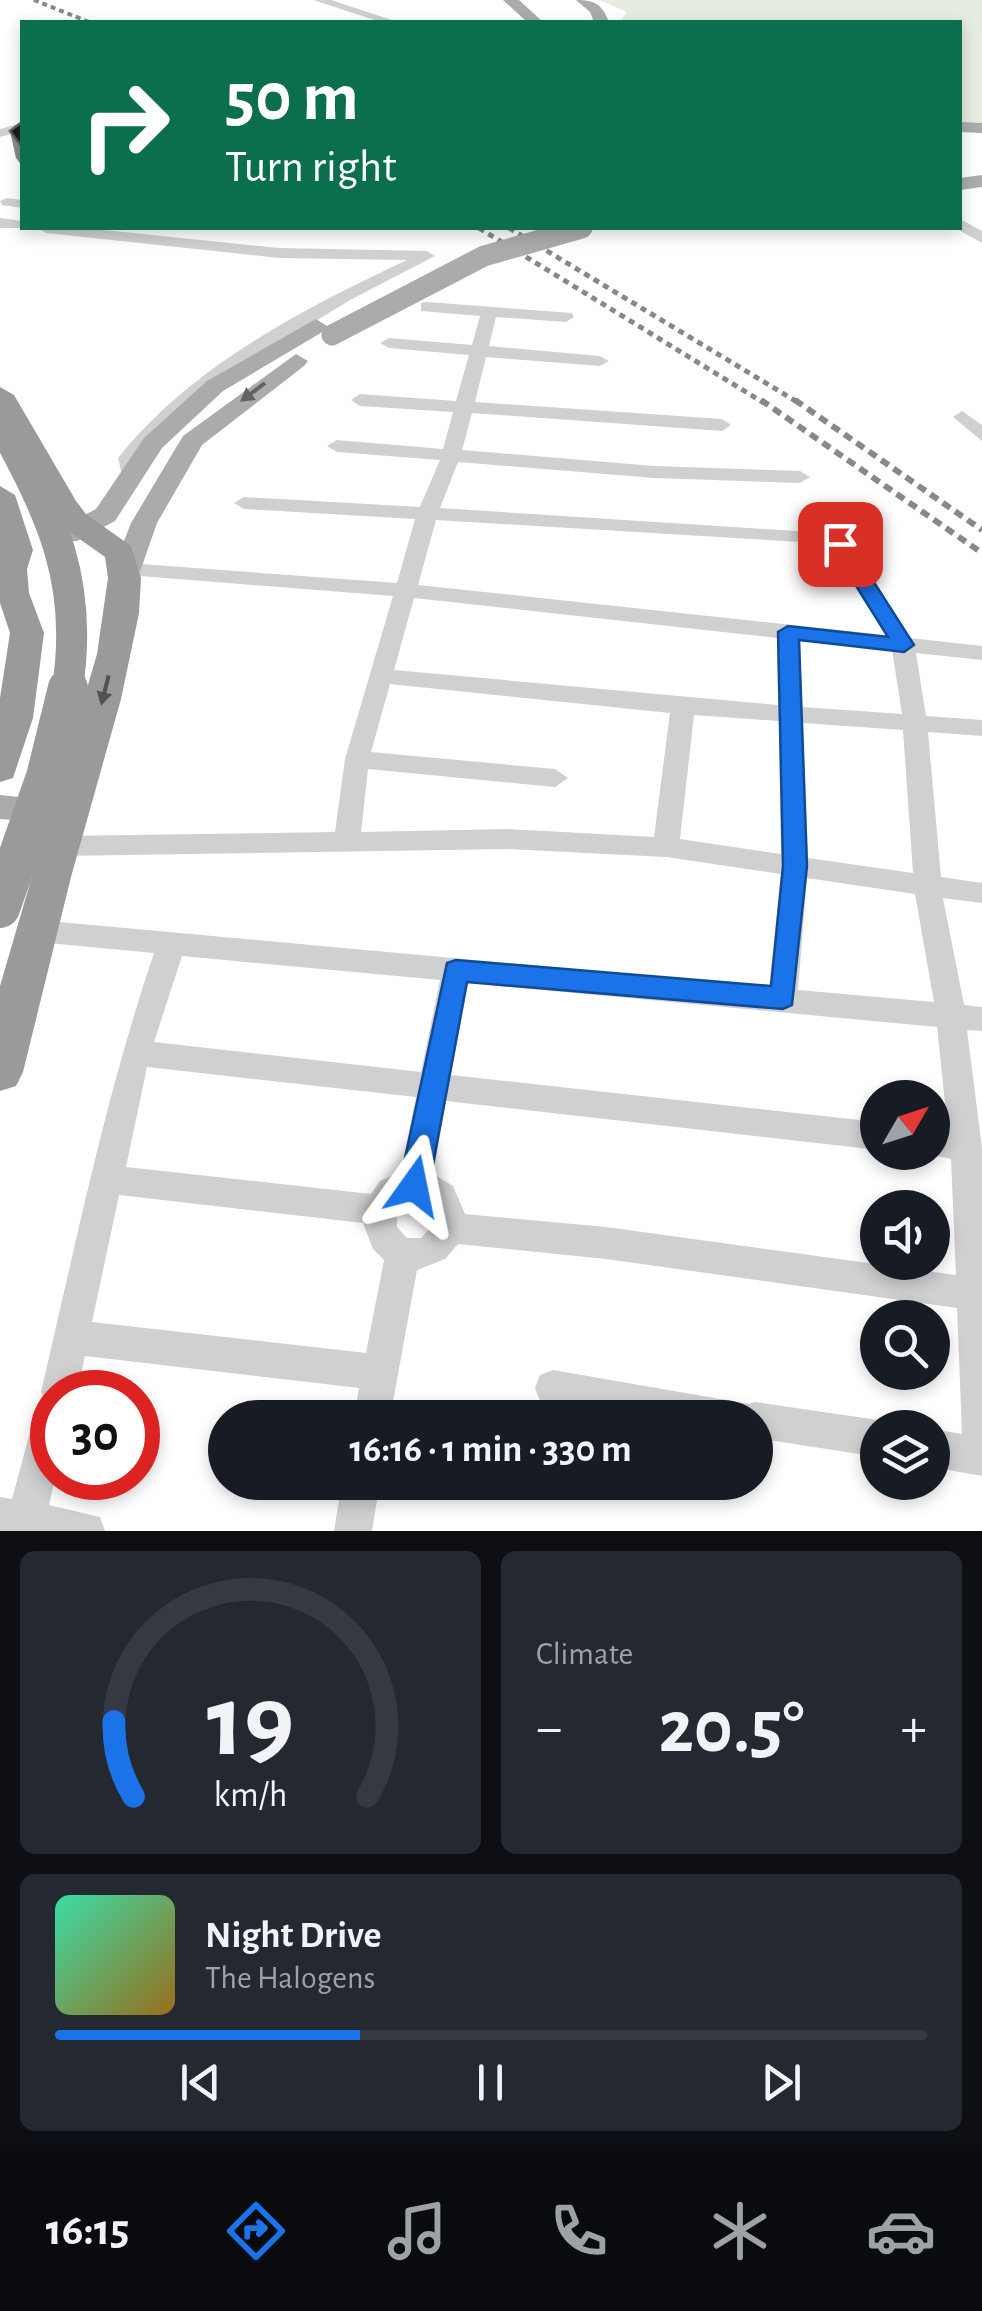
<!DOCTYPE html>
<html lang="en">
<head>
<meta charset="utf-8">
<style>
	:root { --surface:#171b24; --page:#242831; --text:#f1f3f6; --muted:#9ea1a6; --line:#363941; --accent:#1a73e8 }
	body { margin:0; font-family:"Alegreya Sans",sans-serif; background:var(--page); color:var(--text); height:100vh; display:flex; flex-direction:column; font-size:38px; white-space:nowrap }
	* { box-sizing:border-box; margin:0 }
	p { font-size:32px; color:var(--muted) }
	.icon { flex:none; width:55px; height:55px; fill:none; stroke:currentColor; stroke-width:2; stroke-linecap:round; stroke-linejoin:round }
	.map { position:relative; height:1531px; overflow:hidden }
	.side { display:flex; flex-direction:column; gap:20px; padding:20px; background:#0d0f14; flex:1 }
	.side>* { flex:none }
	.hud { position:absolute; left:20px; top:20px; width:942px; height:210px; border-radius:0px; box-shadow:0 5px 15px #0003; background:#0b6e4f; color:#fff; overflow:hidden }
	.needle { width:65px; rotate:51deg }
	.fabs { position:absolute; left:860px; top:1080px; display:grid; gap:20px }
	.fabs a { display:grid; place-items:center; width:90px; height:90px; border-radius:50%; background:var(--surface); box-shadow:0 5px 15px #0003; font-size:50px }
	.speed { position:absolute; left:30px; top:1370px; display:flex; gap:20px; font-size:50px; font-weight:700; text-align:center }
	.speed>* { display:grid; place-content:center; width:130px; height:130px; border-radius:50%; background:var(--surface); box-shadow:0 5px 15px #0003; line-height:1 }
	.speed .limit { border:15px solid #d22; background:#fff; color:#111 }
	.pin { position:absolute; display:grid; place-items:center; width:85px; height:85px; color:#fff; margin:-42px; border-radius:20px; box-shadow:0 5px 15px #0006 }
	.me { position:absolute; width:110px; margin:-55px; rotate:12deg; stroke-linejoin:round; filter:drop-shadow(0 0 8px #0008) }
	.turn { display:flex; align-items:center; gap:35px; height:210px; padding:0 40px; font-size:45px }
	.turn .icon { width:130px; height:130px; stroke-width:2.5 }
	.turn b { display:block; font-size:70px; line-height:85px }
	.big { font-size:75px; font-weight:600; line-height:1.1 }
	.side .widget { flex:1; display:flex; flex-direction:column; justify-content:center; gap:15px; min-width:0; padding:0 35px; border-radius:15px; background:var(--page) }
	.side .dial { align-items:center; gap:0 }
	.dial svg { height:260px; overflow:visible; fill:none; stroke:var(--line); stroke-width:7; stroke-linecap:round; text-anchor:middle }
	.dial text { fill:var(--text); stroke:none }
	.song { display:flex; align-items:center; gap:30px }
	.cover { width:120px; height:120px; border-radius:15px; background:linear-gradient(135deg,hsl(160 70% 55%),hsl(40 70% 35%)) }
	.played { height:10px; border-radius:5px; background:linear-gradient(90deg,var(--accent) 35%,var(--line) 35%) }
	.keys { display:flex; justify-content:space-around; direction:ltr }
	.heat { display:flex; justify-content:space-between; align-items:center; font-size:55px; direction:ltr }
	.side .tiles { flex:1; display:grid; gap:20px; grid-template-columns:1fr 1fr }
	.widget:last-child { grid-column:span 2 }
	.trip { position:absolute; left:208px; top:1400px; width:565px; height:100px; border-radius:50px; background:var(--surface); box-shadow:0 5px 15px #0003; font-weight:600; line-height:100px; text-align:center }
	.tabs { display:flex; height:160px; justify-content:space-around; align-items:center; background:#090b0e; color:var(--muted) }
	.tabs .icon { width:70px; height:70px }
	.tabs .active { color:var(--accent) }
	.tabs b { font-size:45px; color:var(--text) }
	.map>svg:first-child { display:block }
	.green { fill:#e6ecdf }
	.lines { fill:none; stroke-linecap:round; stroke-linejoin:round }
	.minor { fill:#d0d0d0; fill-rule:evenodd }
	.major { fill:#ababab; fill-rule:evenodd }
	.highway { fill:#9a9a9a; fill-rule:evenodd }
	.rail-far2 { stroke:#888; stroke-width:4; stroke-dasharray:5 4; stroke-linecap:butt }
	.rail-far1 { stroke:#888; stroke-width:5; stroke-dasharray:6 5; stroke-linecap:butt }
	.rail { stroke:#888; stroke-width:6; stroke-dasharray:9 6; stroke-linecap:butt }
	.major-bridge { stroke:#ababab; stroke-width:21 }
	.highway-bridge-far1 { stroke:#9a9a9a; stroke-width:31 }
	.highway-bridge { stroke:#9a9a9a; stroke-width:40 }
	.wall { fill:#8c8c8c }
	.building { fill:#1a1a1a; stroke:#5f5f5f; stroke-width:2.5 }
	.oneway { fill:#636363 }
	.oneway2 { fill:#525252 }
	.route { fill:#1a73e8; stroke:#114b97; stroke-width:2.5 }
</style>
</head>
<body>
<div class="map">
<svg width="982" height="1531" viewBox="0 0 982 1531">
	<rect width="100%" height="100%" fill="#fff"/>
	<path class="green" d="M599,0h383v124l-22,-1v-101h-340l7,-10z"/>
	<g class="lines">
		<path class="minor" d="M313,0h18l67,22h-17z
			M22,123v8l-22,6v-8z
			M7,198l15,2v8l-20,-3 -2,-4z
			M0,218l22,3v7h6h-28z
			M960,219l22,12v12l-27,-15h5z
			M38,228h47l194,20 148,3 8,5 -83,43 -134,81 -80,79 4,16 -10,6 -10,-6 -4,-17c73,-92 185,-149 289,-198l-128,-2 -233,-25z
			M427,302l145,11 2,4 -8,5 -70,-5 -7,29 111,10 9,5 -9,5 -114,-9 -11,45 247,17 9,6 -9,6 -250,-18 -10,37 192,16 146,5 10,6 -10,6 -146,-5 -196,-16 -18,46 386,25 21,7 63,98 72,8v14l-66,-7 10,63 56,4v16l-54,-4 13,145 41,6v20l-39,-5 21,107 18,2v24l-15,-1 15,118v328l-50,-9v-38l30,5 -5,-126 -351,-49 -148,-15 -13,15 -28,11 -27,148h-36l5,-30 -274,-32 -8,36h-25l3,86 -6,27 51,12 5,14h-105v-34l12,2 22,-82 5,-13 6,-2 -4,-10c35,-149 64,-294 113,-439l-117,-11 -10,-3 -4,-8 4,-8 10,-3 732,67 12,-113 -115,-17 -158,-8 -449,7 -9,-3 -4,-7 4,-7 9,-3 276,-4 10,-73 48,-163 -266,-21 -11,-6 11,-6 270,20 18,-64 -171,-10 -10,-6 10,-6 176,10 20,-47 -103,-8 -10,-6 10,-6 106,9 10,-37 -93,-6 -9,-6 9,-6 96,7 13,-46 -80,-7 -9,-5 9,-5 83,7 8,-29 -59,-5v-8zM436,520l381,23 15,5 54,87 -468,-50zM414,598l363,40 1,67 -384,-35zM800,640l92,10 10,64 -100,-7zM390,684l280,29 -16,124 -146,-8 -147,3 7,-63 187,18 13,-9 -13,-9 -184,-17zM694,715l85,6 2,133 -101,-15zM803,723l100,7 10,143 -105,-15zM807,878l108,16 19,108 -136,-12zM182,956l258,24 -19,92 -267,-30zM468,983l469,44 11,104 -16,-2v23h-11l30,7 5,116 -350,-48 -141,-13 -12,-28 -20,-12 13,-73 432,49v-28l-427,-47zM147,1067l269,30 -15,75 -21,9 -9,13 -245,-27zM119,1195l244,28 10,26 11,11 -18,93 -274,-31zM408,1199h12l11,11v17l-10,11h-14l-10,-11v-17z
			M962,411l20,14v16l-29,-24z
			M553,1370l196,34 6,-2 123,18 14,8h-14v29l-123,-19v-20c-69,0 -150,10 -215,-17l-5,-13 5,-13z
			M342,1482h38l-8,49h-38z"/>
		<path class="major" d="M503,0h16l24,22h-16z
			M576,0c19,0 26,4 33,22h-15l-4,-10z
			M960,122l22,1v10l-22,-1z
			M982,175v12l-22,3v-12z
			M316,319l11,7 -3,5 -101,60 -61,57 -47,73 -38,20h-20l-4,-6 4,-6 39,-20 48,-71 63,-57z
			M296,354l12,7 -4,5 -102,79 -45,78 -16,46 -4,6h-20l-4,-6 18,-46 52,-87z
			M0,795l67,7 5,9 -5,9 -12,3 -55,-4z"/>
		<path class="highway" d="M0,387l14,8 62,106 10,13 45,32 10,32 -2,35 -18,86 -50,178 -48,195 -7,14 -16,5v-105l97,-332 11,-76 -3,-21 -41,-29 -17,-24 -47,-84z
			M0,486l15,9 18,55 -6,19 2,24 15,40 -11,85 -20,60 -13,4v-84l10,-65 -10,-30z"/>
		<path class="rail-far2" d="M34,0l55,22"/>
		<path class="rail-far1" d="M479,228l285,175
			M509,228l290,175"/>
		<path class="rail" d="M761,400l221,153
			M795,400l187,130"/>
		<path class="major-bridge" d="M332,335l152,-79 98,-28"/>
		<path class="highway-bridge-far1" d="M0,420c51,94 85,161 67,271"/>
		<path class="highway-bridge" d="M0,908l46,-131 22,-89"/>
	</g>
	<path class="wall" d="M22,122v44l-6,-8 -6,-27z"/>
	<path class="building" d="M22,122v25l-12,-16z"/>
	<defs><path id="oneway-solid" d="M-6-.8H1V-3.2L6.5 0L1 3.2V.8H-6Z" transform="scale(2.5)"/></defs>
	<use class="oneway" href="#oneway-solid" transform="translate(253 392) rotate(143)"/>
	<use class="oneway2" href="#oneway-solid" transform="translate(105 690) rotate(104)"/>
	<path class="route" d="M833,540h14l67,105 -10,7 -105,-12 8,226 -15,139 -9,4 -316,-27 -38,204 -5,10 -10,4 -10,-4 -5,-10 48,-223 9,-3 315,26 12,-120 -5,-234 10,-6 100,11 -58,-93z"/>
</svg>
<div class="fabs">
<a><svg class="needle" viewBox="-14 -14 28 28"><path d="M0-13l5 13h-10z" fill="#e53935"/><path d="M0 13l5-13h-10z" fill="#9ea1a6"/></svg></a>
<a><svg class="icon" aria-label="sound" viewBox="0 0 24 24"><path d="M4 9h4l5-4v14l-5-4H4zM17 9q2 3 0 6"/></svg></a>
<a><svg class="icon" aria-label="search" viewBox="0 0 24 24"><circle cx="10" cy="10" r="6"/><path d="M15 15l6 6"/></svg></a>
<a><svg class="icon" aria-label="layers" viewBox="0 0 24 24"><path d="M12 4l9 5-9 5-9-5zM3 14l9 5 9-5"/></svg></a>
</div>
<div class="speed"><div class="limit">30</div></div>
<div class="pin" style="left:840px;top:544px;background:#d93025"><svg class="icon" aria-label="arrive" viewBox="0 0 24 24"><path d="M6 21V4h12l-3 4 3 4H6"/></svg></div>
<svg class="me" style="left:414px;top:1186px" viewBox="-20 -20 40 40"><path d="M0-17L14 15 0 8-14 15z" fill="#1a73e8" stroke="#fff" stroke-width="4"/></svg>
<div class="trip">16:16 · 1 min · 330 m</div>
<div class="hud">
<div class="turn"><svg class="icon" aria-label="right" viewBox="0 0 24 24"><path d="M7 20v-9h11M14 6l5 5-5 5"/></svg><div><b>50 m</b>Turn right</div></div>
</div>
</div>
<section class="side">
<div class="tiles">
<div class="widget dial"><svg viewBox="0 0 100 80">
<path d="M14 69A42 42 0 1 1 86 69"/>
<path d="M14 69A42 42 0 0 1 8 46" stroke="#1a73e8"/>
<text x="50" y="56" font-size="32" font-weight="700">19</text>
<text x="50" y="72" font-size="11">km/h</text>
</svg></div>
<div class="widget"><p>Climate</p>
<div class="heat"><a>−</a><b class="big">20.5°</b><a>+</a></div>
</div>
<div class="widget">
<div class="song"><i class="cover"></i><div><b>Night Drive</b><p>The Halogens</p></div></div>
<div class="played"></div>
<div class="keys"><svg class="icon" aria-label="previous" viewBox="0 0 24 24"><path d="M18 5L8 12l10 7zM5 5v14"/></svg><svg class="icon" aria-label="pause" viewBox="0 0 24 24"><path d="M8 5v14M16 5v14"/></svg><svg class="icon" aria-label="next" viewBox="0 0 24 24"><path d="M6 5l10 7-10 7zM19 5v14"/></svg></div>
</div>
</div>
</section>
<nav class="tabs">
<b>16:15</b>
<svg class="icon active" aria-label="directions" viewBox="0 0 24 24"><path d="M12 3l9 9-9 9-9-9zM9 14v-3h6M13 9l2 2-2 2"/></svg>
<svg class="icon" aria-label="music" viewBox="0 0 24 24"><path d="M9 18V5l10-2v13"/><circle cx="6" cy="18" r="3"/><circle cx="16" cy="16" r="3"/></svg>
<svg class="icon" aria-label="phone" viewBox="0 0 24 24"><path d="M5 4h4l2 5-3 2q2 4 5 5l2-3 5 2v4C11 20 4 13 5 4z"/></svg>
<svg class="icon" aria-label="climate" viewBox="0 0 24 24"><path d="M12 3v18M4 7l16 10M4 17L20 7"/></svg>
<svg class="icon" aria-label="car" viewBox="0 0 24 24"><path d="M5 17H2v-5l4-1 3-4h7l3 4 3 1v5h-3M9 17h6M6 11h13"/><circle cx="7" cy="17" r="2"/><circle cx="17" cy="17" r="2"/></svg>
</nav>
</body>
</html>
